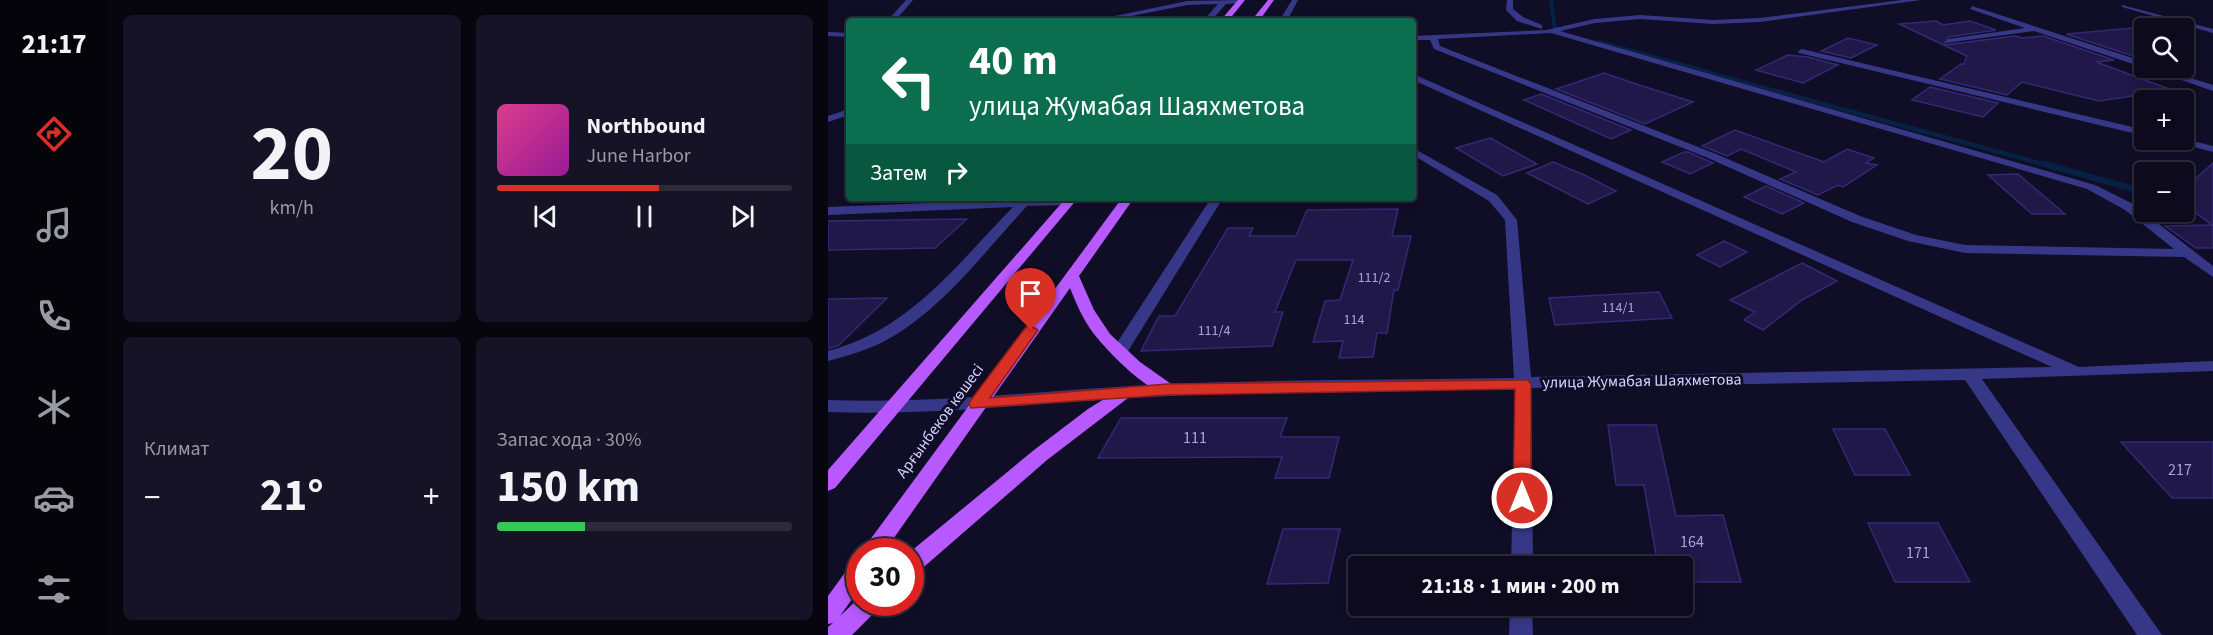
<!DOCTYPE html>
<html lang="ru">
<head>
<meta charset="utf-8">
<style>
	:root { --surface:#0c0a1c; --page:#151325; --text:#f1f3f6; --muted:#9a9aa3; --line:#2c2b3b; --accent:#d93025 }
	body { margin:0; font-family:"Source Sans 3",sans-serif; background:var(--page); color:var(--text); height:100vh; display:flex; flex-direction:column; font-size:22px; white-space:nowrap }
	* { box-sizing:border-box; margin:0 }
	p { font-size:20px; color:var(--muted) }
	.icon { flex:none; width:33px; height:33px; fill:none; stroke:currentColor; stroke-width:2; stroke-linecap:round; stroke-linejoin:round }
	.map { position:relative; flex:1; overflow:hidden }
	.sheet { display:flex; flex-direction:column; gap:15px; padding:15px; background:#07060f; width:720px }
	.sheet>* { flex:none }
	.banner { position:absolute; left:18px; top:18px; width:570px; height:183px; border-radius:6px; box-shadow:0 3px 9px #0003,0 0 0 2px var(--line); background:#0b6e4f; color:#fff; overflow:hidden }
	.tools { position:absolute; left:1306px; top:18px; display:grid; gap:12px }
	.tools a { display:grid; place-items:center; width:60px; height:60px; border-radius:6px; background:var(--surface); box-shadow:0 3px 9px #0003,0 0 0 2px var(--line); font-size:30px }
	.speed { position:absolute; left:18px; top:538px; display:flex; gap:12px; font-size:30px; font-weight:700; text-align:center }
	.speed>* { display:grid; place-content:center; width:78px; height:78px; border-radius:50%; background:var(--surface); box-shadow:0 3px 9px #0003,0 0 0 2px var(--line); line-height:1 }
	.speed .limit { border:9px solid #d22; background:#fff; color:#111 }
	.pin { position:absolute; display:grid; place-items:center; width:51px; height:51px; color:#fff; margin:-62px -26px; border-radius:50% 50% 50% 0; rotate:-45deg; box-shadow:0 0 6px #0007 }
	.pin .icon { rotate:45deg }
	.me { position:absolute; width:66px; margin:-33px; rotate:0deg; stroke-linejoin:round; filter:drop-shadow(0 0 4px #0008) }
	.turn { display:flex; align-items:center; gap:21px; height:126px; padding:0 24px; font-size:27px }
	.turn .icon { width:78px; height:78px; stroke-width:2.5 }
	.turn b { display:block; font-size:42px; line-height:51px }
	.then { display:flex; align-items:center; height:57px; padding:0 24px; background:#0003; gap:12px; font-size:22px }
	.big { font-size:45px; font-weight:700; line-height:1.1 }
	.sheet .card { flex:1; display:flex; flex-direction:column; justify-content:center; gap:9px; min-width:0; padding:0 21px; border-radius:9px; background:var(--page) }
	.sheet .dial { align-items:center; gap:0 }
	.dial b { font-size:78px; line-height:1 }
	.song { display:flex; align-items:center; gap:18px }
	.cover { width:72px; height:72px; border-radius:9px; background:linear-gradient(135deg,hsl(330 70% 55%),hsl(300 70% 35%)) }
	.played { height:6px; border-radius:3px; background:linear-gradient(90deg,var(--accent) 55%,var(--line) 55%) }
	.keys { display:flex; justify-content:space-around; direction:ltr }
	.heat { display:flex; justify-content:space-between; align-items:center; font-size:33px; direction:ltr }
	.charge { height:9px; border-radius:4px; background:linear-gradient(90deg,#34c759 30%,var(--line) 0) }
	.sheet .tiles { flex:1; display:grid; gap:15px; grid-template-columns:repeat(2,1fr) }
	.trip { position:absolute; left:520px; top:556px; width:345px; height:60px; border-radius:6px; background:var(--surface); box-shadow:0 3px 9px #0003,0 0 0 2px var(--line); font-weight:700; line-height:60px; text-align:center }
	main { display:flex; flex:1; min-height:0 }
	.tab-bar { display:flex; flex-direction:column; width:108px; justify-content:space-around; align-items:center; background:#05040b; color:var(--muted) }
	.tab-bar .icon { width:42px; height:42px }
	.tab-bar .selected { color:var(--accent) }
	.tab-bar b { font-size:27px; color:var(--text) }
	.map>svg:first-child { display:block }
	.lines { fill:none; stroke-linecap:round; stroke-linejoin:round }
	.stream-far2 { stroke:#072145; stroke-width:4 }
	.stream-far1 { stroke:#072145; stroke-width:4.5 }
	.stream { stroke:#072145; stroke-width:6 }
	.building { fill:#1f1848; stroke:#342975; stroke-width:1.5 }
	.minor { fill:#363887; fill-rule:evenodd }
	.major { fill:#b759ff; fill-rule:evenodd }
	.route { fill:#d93025; stroke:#8d1f18; stroke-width:1.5 }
	.labels { text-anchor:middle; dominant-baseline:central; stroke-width:6; stroke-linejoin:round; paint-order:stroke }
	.number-label { font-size:14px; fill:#a8a4d1 }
	.street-label { font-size:16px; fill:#d5d2ff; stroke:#100d26 }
	.near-number-label { font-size:16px; fill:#a8a4d1 }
</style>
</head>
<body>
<main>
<nav class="tab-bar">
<b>21:17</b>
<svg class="icon selected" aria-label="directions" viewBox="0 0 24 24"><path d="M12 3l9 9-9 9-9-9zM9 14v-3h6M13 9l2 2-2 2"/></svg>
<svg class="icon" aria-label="music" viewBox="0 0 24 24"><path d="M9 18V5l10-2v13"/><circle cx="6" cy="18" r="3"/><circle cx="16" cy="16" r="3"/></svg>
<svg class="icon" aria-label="phone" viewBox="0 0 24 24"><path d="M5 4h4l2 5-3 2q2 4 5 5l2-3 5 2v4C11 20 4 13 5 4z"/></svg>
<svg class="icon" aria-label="climate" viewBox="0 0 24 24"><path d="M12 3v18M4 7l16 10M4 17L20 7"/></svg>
<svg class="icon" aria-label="car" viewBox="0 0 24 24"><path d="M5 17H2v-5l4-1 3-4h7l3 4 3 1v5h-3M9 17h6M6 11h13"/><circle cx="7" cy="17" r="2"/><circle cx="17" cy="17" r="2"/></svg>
<svg class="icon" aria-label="filters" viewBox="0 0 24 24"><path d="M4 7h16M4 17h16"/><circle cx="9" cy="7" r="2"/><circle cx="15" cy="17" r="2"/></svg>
</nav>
<section class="sheet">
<div class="tiles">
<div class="card dial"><b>20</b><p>km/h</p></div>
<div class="card">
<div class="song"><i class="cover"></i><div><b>Northbound</b><p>June Harbor</p></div></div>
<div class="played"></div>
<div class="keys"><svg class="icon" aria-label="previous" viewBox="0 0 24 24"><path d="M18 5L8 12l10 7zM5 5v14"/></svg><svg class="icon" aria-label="pause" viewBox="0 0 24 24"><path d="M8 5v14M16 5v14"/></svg><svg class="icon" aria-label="next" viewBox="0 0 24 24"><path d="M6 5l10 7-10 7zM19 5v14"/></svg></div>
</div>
<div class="card"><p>Климат</p>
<div class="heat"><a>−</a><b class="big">21°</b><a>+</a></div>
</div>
<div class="card"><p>Запас хода · 30%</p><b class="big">150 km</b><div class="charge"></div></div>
</div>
</section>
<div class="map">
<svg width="1385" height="635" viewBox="0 0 1385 635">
	<rect width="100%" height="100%" fill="#100d26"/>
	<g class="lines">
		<path class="stream-far2" d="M723,0l4,30 7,2
			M771,42l113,31"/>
		<path class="stream-far1" d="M878,72l344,94"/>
		<path class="stream" d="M1216,164l101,28"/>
	</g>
	<path class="building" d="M1108,21l7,4 27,-4 26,9 -48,7 -4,8 71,-9 7,2 21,-2 71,24 -18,2 76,28 -73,11 -77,-19 -15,13 -67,-16 21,-15h3l3,-8 -68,-32z
		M1317,27v29l-9,1 -70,-23z
		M1020,38l29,7 -26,13 -30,-7z
		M960,55l20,2 30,8 -35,18 -47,-13z
		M776,73l35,12 54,17 -48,22 -89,-35z
		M1102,87l68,16 -15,14 -71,-17z
		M713,94l90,36 -20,9 -87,-39z
		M907,130l89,32 23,-13 27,9 -8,5 11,2 -34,22 -5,-2 -20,10 -38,-16 16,-7 -55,-23 -14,7 -25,-10z
		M662,138l47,26 -34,12 -47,-28z
		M856,152h4l25,11 -23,11 -28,-12z
		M725,162l31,13 32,16 -28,13 -61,-31z
		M1385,163v85h-17l-31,-22 47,-1 -28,-21v-15z
		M1190,174l47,40h-33l-44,-39z
		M938,186l38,17 -22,11 -38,-17z
		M570,209l-6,27h19l-13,54h-4l-7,43h-10l-4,24 -34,1 4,-17 -30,1 12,-41 15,-1 13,-40h-57l-21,52h8l-11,34 -131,5 18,-35h16l53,-88h25l-4,8h47l11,-26z
		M139,219l-32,29 -107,2v-29z
		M896,241l23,11 -27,15 -23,-12z
		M974,263l35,18 -35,19 -39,30 -19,-10 11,-8 -25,-12z
		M831,292l13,26 -117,7 -6,-27z
		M59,298l-48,47 -11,4v-50z
		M293,418h166l-7,19h59l-10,41h-54l7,-21 -184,1z
		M780,425h48l20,91 47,-1 18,67h-58v-15h-25l-14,-82h-28z
		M1005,429h52l25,46h-55z
		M1293,442h92v56h-41z
		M1040,523h70l32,59h-75z
		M455,529h57l-12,54 -61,1z"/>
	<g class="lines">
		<path class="minor" d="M78,0h7l-18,21h-8z
			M413,0l2,3 -17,1 -15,17h-8l15,-17 -31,1 -81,16h-15l96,-20z
			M464,0h6l-11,21h-8z
			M679,0h6v9l10,8 19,8v4l-25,-8 -11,-11z
			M1074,0h19l-161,22 -47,2 -73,-5 -45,4 -35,8 535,154 38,19 80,62v11l-29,-20 -219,-4 -57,-12 -56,-19 -144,-64 -274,-109 -4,-9h-17v-4l133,-6 49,-11 45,-4 73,5 47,-2zM723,33l536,156 38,21 49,39 -209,-4 -49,-10 -56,-19 -144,-62 -276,-108 -2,-7z
			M1294,5l91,24v4l-91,-26z
			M1144,6l173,56v6l-111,-37 -89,12 3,-4 77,-11 -55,-19z
			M0,32l21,1v4l-21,-1z
			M974,49l343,81v6l-346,-83 -1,-2z
			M1319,68h11l55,17v6z
			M585,74l666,293 134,-6v10l-231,8 180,256h-25l-172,-255 -434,8 2,179h-22l4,-178c-116,2 -231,2 -346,7 -114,5 -227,20 -341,16v-12c114,4 227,-11 341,-16 115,-5 230,-4 345,-6l-9,-158 -16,-19 -76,-46v-7l84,47 20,25 14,157 521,-10 -639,-287z
			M21,109v6l-21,7v-6z
			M1356,139l29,7v6l-45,-12z
			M227,198h16l4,3 -6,4 -42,1c-42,45 -81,99 -135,131 -20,12 -42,18 -64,24v-10c83,-22 128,-86 185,-144l-185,8v-8z
			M383,198h12l-98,158h-12l-2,-4z
			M682,606h22l1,29h-24z"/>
		<path class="major" d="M410,0h7l-17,21h-8z
			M440,0h6l-15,21h-8z
			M238,198h12l-243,290 -7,3v-21z
			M294,198h12l-55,78 15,34 16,24 30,28 34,24 2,4 -2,4c-21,6 -71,-47 -83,-64 -9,-13 -15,-27 -21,-42l-186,264h-23z
			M294,388l6,2 3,4 -3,4 -81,62 -129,112 -8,2v-22l124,-102 54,-41z
			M32,561v27l-20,28 20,-19v6h20l-3,7 -25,25h-24v-8l5,-4 -5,1v-28l24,-33z"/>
	</g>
	<path class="route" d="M203,326l7,4 -48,68 178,-14 360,-4 3,4v114l-3,5h-12l-3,-5 2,-109 -347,6 -197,13 -2,-4 2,-4 55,-73z"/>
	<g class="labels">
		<g class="number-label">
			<text x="546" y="278">111/2</text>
			<text x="790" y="308">114/1</text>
			<text x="526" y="320">114</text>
			<text x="386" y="331">111/4</text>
		</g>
		<g class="street-label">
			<text transform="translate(814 381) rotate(-1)">улица Жумабая Шаяхметова</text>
			<text transform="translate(112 421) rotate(-54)">Арғынбеков көшесі</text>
		</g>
		<g class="near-number-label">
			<text x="367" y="438">111</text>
			<text x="1352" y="470">217</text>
			<text x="864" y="542">164</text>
			<text x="1090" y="553">171</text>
		</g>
	</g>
</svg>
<div class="tools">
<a><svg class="icon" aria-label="search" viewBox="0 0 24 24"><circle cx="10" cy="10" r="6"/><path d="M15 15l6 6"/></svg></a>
<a>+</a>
<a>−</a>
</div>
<div class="speed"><div class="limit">30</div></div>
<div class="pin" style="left:203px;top:330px;background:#d93025"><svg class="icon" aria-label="arrive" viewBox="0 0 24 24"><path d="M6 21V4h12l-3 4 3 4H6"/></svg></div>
<svg class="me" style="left:694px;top:498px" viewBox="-20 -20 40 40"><circle r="17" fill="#d93025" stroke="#fff" stroke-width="3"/><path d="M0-11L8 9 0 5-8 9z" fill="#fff"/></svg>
<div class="trip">21:18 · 1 мин · 200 m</div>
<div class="banner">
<div class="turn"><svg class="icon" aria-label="left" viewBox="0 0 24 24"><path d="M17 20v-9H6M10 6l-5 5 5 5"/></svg><div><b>40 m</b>улица Жумабая Шаяхметова</div></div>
<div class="then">Затем<svg class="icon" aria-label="right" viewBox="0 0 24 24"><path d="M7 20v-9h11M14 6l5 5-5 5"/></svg></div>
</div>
</div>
</main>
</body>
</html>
